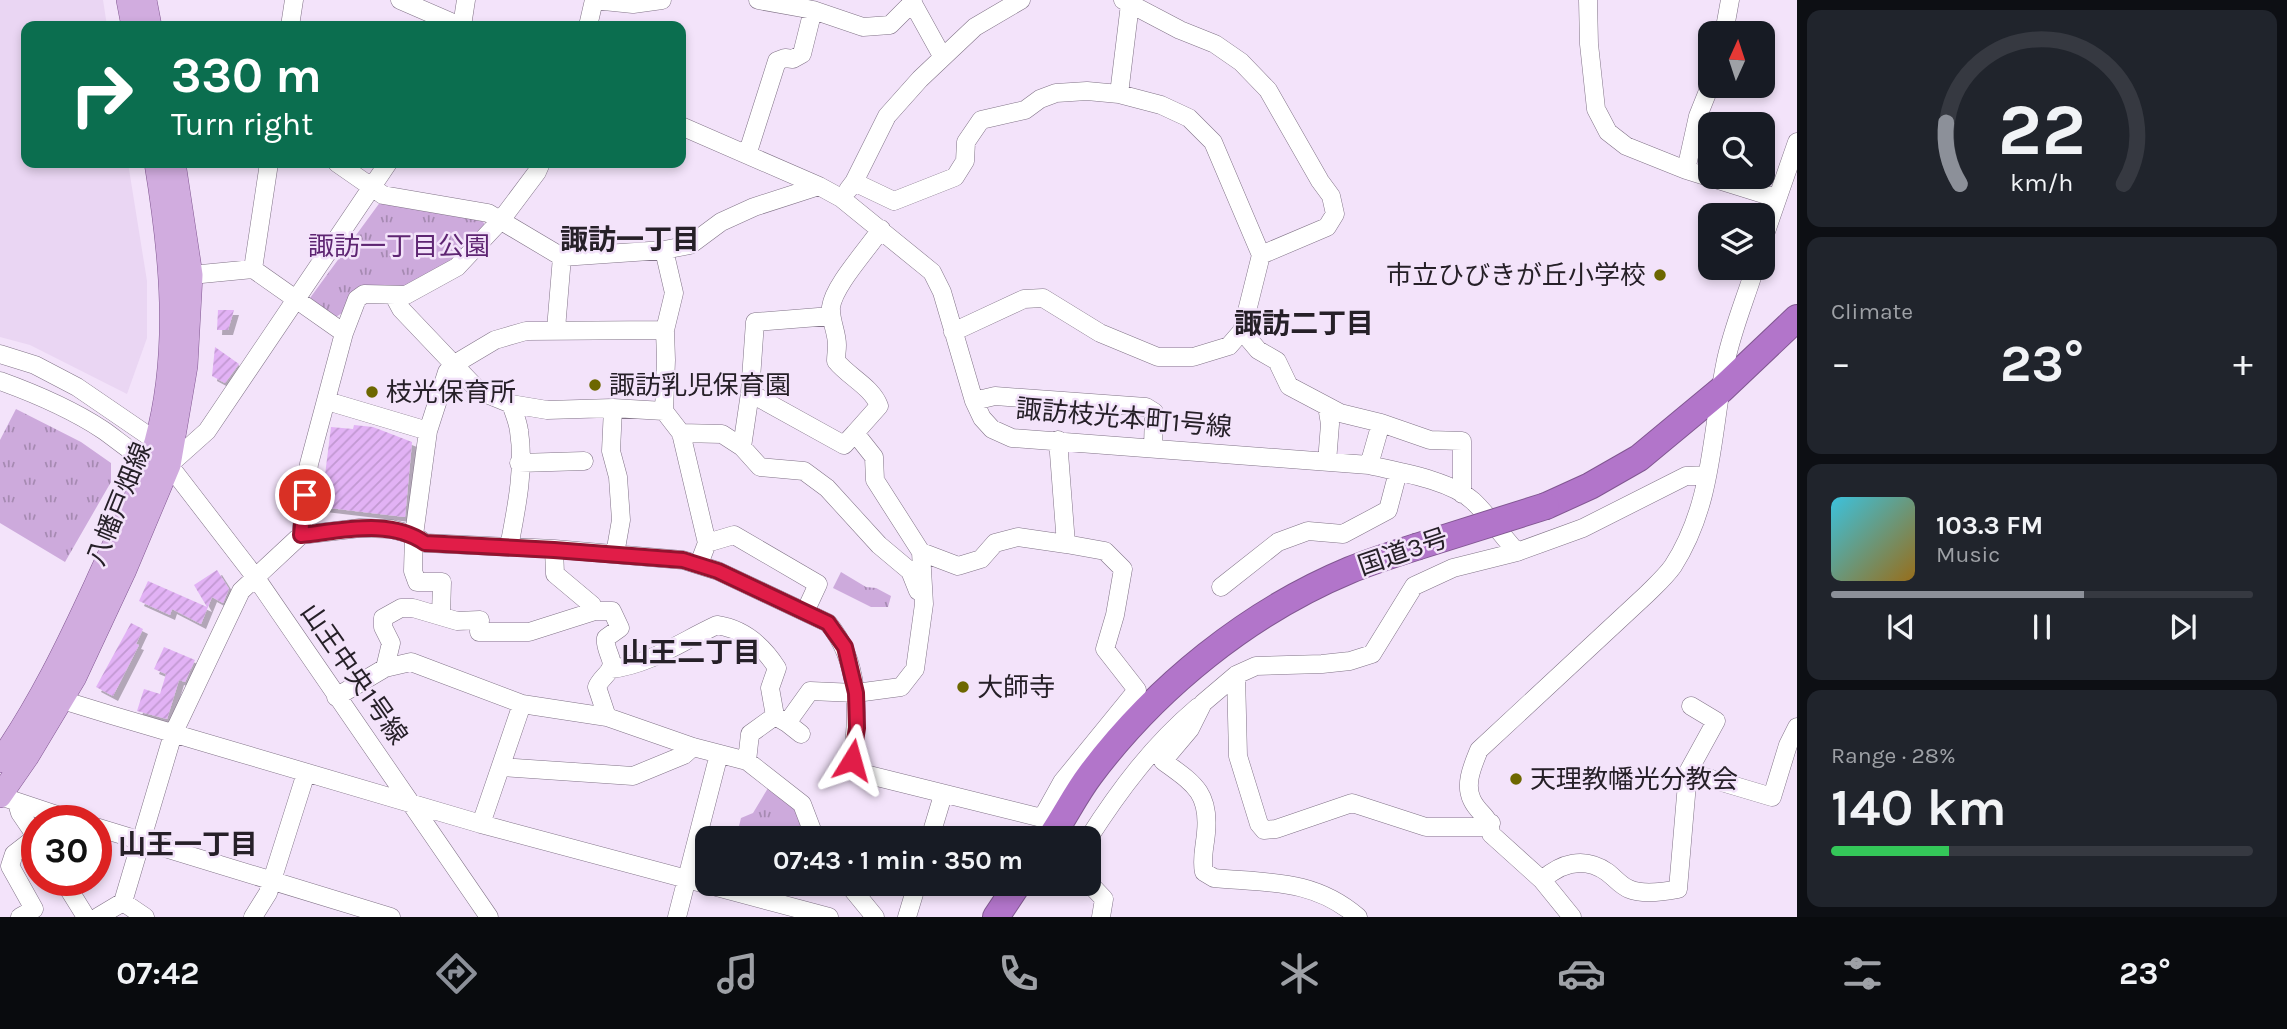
<!DOCTYPE html>
<html lang="en">
<head>
<meta charset="utf-8">
<style>
	:root { --surface:#171b24; --page:#20242c; --text:#f1f3f6; --muted:#9ea1a6; --line:#363941; --accent:#8c9099 }
	body { margin:0; font-family:Karla,"Noto Sans JP",sans-serif; background:var(--page); color:var(--text); height:100vh; display:flex; flex-direction:column; font-size:26px; white-space:nowrap }
	* { box-sizing:border-box; margin:0 }
	p { font-size:23px; color:var(--muted) }
	.icon { flex:none; width:38px; height:38px; fill:none; stroke:currentColor; stroke-width:2; stroke-linecap:round; stroke-linejoin:round }
	.map { position:relative; flex:1; overflow:hidden }
	.sheet { display:flex; flex-direction:column; gap:10px; padding:10px; background:#0d0f14; width:490px }
	.sheet>* { flex:none }
	.top-card { position:absolute; left:21px; top:21px; width:665px; height:147px; border-radius:14px; box-shadow:0 4px 10px #0003; background:#0b6e4f; color:#fff; overflow:hidden }
	.needle { width:46px; rotate:3deg }
	.fabs { position:absolute; left:1698px; top:21px; display:grid; gap:14px }
	.fabs a { display:grid; place-items:center; width:77px; height:77px; border-radius:14px; background:var(--surface); box-shadow:0 4px 10px #0003; font-size:35px }
	.speed { position:absolute; left:21px; top:805px; display:flex; gap:14px; font-size:35px; font-weight:700; text-align:center }
	.speed>* { display:grid; place-content:center; width:91px; height:91px; border-radius:50%; background:var(--surface); box-shadow:0 4px 10px #0003; line-height:1 }
	.speed .limit { border:10px solid #d22; background:#fff; color:#111 }
	.pin { position:absolute; display:grid; place-items:center; width:60px; height:60px; color:#fff; margin:-30px; border:4px solid #fff; border-radius:50%; box-shadow:0 2px 7px #0007 }
	.me { position:absolute; width:77px; margin:-38px; rotate:8deg; stroke-linejoin:round; filter:drop-shadow(0 0 5px #0008) }
	.turn { display:flex; align-items:center; gap:24px; height:147px; padding:0 35px; font-size:32px }
	.turn .icon { width:91px; height:91px; stroke-width:2.5 }
	.turn b { display:block; font-size:49px; line-height:60px }
	.big { font-size:52px; font-weight:700; line-height:1.1 }
	.sheet .tile { flex:1; display:flex; flex-direction:column; justify-content:center; gap:10px; min-width:0; padding:0 24px; border-radius:14px; background:var(--page) }
	.sheet .dial { align-items:center; gap:0 }
	.dial svg { height:182px; overflow:visible; fill:none; stroke:var(--line); stroke-width:7; stroke-linecap:round; text-anchor:middle }
	.dial text { fill:var(--text); stroke:none }
	.song { display:flex; align-items:center; gap:21px }
	.cover { width:84px; height:84px; border-radius:10px; background:linear-gradient(135deg,hsl(190 70% 55%),hsl(40 70% 35%)) }
	.played { height:7px; border-radius:4px; background:linear-gradient(90deg,var(--accent) 60%,var(--line) 60%) }
	.keys { display:flex; justify-content:space-around; direction:ltr }
	.heat { display:flex; justify-content:space-between; align-items:center; font-size:38px; direction:ltr }
	.charge { height:10px; border-radius:5px; background:linear-gradient(90deg,#34c759 28%,var(--line) 0) }
	.trip { position:absolute; left:695px; top:826px; width:406px; height:70px; border-radius:14px; background:var(--surface); box-shadow:0 4px 10px #0003; font-weight:700; line-height:70px; text-align:center }
	.menu { display:flex; height:112px; justify-content:space-around; align-items:center; background:#090b0e; color:var(--muted) }
	.menu .icon { width:49px; height:49px }
	.menu .active { color:var(--accent) }
	.menu b { font-size:32px; color:var(--text) }
	main { display:flex; flex:1; min-height:0 }
	.map>svg:first-child { display:block }
	.built { fill:#ead6f3 }
	.park { fill:url(#park-tufts) }
	.building { fill:url(#building-hatch); filter:url(#shadow) }
	.lines { fill:none; stroke-linecap:round; stroke-linejoin:round }
	.minor-casing { stroke:#817387; stroke-width:19 }
	.major-casing { stroke:#815791; stroke-width:24 }
	.highway-casing { stroke:#815791; stroke-width:28 }
	.minor { stroke:#fff; stroke-width:18 }
	.major { stroke:#d1acdf; stroke-width:23 }
	.highway { stroke:#b275ca; stroke-width:26 }
	.highway-bridge-casing { stroke:#815791; stroke-width:28; stroke-linecap:butt }
	.highway-bridge { stroke:#b275ca; stroke-width:26 }
	.route-casing { stroke:#92132f; stroke-width:18 }
	.route { stroke:#e11d48; stroke-width:12 }
	.poi-dot { fill:#6d6700; stroke:#f3e3fa; stroke-width:2.5 }
	.labels { text-anchor:middle; dominant-baseline:central; stroke-width:5; stroke-linejoin:round; paint-order:stroke }
	.park-label { font-size:26px; fill:#5e2572; stroke:#f3e3fa }
	.poi-label { font-size:26px; fill:#262028; stroke:#f3e3fa; text-anchor:start }
	.street-label { font-size:26px; fill:#262028; stroke:#f3e3fa }
	.neighbourhood-label { font-size:28px; font-weight:bold; fill:#262028; stroke:#f3e3fa }
</style>
</head>
<body>
<main>
<div class="map">
<svg width="1797" height="917" viewBox="0 0 1797 917">
	<defs>
		<pattern id="park-tufts" width="24" height="20" patternUnits="userSpaceOnUse" patternTransform="scale(1.75)"><rect width="24" height="20" fill="#cdaadc"/><path d="M3 7l-1-3M5 7V3M7 7l1-3M15 17l-1-3M17 17v-4M19 17l1-3" fill="none" stroke="#a68ab2"/></pattern>
		<pattern id="building-hatch" width="6" height="6" patternUnits="userSpaceOnUse" patternTransform="scale(1.75)"><rect width="6" height="6" fill="#e2b2f5"/><path d="M-1 1l2-2M0 6l6-6M5 7l2-2" fill="none" stroke="#c299d2"/></pattern>
		<filter id="shadow"><feDropShadow dx="5" dy="5" stdDeviation="0" flood-color="#0004"/></filter>
	</defs>
	<rect width="100%" height="100%" fill="#f3e3fa"/>
	<path class="built" d="M0,0h103l4,26h-81v137h102l19,118v57l-20,56 -97,-49 -30,-8z"/>
	<path class="park" d="M381,201l97,16 6,6v6l-27,30 -55,30 -41,-3 -7,5 -12,22 -6,4 -26,-19z
		M16,409l65,33 30,21v19l-46,80 -65,-39v-83z
		M841,572l25,15 10,1 15,8 -3,11h-17l-38,-19z
		M768,788l26,20 15,30h-73l5,-20 12,-5z"/>
	<path class="building" d="M218,310h16l-6,20h-11z
		M215,347l24,17 -14,19 -13,-7z
		M354,425l19,2 39,15 -7,75 -84,-10 10,-80 22,2z
		M217,570l12,19 -6,14 -11,-6 -11,27 -29,-15 -2,6 -31,-14 9,-20 59,26 -13,-22z
		M131,623l12,6 -7,15 3,1 -26,51 -17,-9z
		M164,647l31,13 -10,22 -6,-2 -12,39 -30,-8 7,-22 16,5 6,-20 -12,-5z"/>
	<g class="lines">
		<defs>
			<path id="minor" d="M400,0l60,26
				M594,0l39,4 29,-4
				M758,0l55,10 50,17 27,-2 23,-23
				M911,0l31,56
				M1123,0l57,30 35,14 26,18 27,28 52,91 11,15 4,18 -8,13 -66,28
				M1588,0l1,44 7,65 12,23 18,14 60,24 90,28
				M290,26l4,-26
				M462,26l4,-26
				M588,26l6,-26
				M1724,33l6,-33
				M1119,94l11,-90
				M681,126l138,60 22,12 91,74 10,20 32,109 8,17 10,11 20,9 357,27c30,7 81,15 104,36 16,15 29,35 44,51
				M747,155l30,-94 8,-3 8,1 9,-5 11,-44
				M269,163l-16,106 91,64
				M337,163l46,32 105,18 74,44 102,-7 26,-5 31,-23 33,-15 65,-21
				M1686,170l12,-54 12,-30
				M854,182l40,19 61,-24 10,-16 1,-19 15,-22 44,-10 15,-11 16,-6 31,-2 32,3 42,11 28,13 24,24 48,113 -19,76 -13,15 -36,11h-35l-58,-24 -57,-35 -19,1 -71,33
				M848,190l6,-8 33,-66 33,-37 55,-52 46,-27
				M1762,243l35,-101
				M664,250l10,43 -9,37 1,30 -2,51 17,22 26,110 -8,21
				M191,275l62,-6
				M394,296l7,13 78,82 32,13 36,6 66,-2 51,3
				M556,329l6,-72
				M1242,331l16,19 19,11 12,25 51,27 41,10 -12,42
				M0,354l35,11 42,22 79,54 13,24 87,113 233,339
				M0,381c36,13 71,28 103,49 19,13 34,29 56,33
				M750,393l94,52 11,-12
				M327,401l101,30
				M974,401l21,-5 151,11 8,5 -1,36
				M1327,406l3,18 -3,38
				M613,408l-2,43 7,26 3,43 -6,34
				M1381,423l49,17 32,1v53
				M681,433l41,1 20,13 18,20 44,4 23,17 52,57 31,26 8,20
				M742,447l8,-54 5,-71 76,-6
				M519,463l65,-2
				M169,465l38,-34 181,-268
				M301,535l8,-71 35,-131 13,-34 7,-5 42,1 51,-28 44,-47 36,-48 4,-9
				M707,543l27,-8 84,49 -13,28
				M509,547c7,-37 16,-78 10,-116 -1,-9 -5,-18 -8,-27
				M554,549l1,25 37,31 3,6h17l8,17 -14,10c-2,11 8,21 5,29 -2,7 -11,12 -14,20l10,30
				M921,552l37,14 23,-7 14,-16 23,-6 48,7 -8,-104
				M1221,587l57,-45 30,-11 35,3 45,-24 10,-38
				M441,615l1,-33h-25l-4,-11 1,-36 14,-104 19,-59 6,-7 42,-25 31,-9 139,-1
				M385,668l6,-25 -8,-16v-9l18,-10h12l44,13 23,-1 -1,12h50l66,-21
				M611,669c38,-4 71,-28 106,-44 27,4 46,21 60,43l-7,20 5,28
				M1236,675l2,81 21,68 5,6 12,-1 76,-26 74,24h57l8,-4
				M51,694l11,6 49,15 370,109 348,93
				M336,697l49,-29 26,-6 111,42 85,13 86,30 54,14 55,43 13,34
				M787,723l14,11
				M747,761l3,-27 25,-18 12,7 23,-32 46,2 45,-6 14,-18 9,-65 -3,-52 -46,-72 -1,-23 -19,-24 24,-27c-7,-19 -30,-29 -43,-45 0,-5 1,-11 1,-16 0,-13 -7,-25 -6,-38 3,-22 37,-58 50,-78
				M502,767l131,9 51,-21 9,-8
				M1688,772l84,25 16,-52 9,-18
				M0,796l75,25
				M17,803l3,10 17,25
				M481,824l41,-120
				M96,827l295,90
				M930,838l13,-43
				M1088,839c32,-50 65,-94 110,-132
				M63,880l23,37
				M1542,880c19,-17 42,-24 65,-8 7,5 14,14 22,17 14,6 34,3 49,0l10,-117 28,-51 -25,-15
				M1088,882l16,17 -3,18
				M848,884l27,33
				M123,902l22,15
				M20,917l14,-8 -24,-43 4,-12 22,-17
				M98,917l25,-15 50,-168 68,-143 60,-56 59,-7 31,1 23,6 11,8 129,6 129,11 35,11 110,52c32,38 31,91 24,137l9,13 181,45 20,-36 75,-92 -32,-41 10,-34 8,-46 -18,-18 -39,-7
				M253,917l15,-24 38,-120
				M677,917l42,-163
				M907,917l10,-33
				M1358,917c-44,-38 -89,-34 -144,-39l-10,-6c-3,-13 1,-26 2,-39 4,-41 -13,-50 -43,-72l27,-32 13,-26 33,-28 20,-9 66,-2 28,-3 22,-7 42,-68 39,-18 64,-16 66,-24 103,-52 21,-1
				M1572,917l-30,-37 -51,-46c-1,-19 -12,-19 -19,-34 -8,-16 1,-35 7,-50l168,-156c9,-9 19,-18 26,-28 40,-62 38,-131 52,-201 6,-32 20,-65 30,-97"/>
			<path id="major" d="M128,0l5,26
				M145,0l5,26
				M0,761c39,-56 68,-116 96,-177 21,-47 45,-92 60,-142 25,-91 15,-188 0,-279
				M0,796l27,-39 48,-80 49,-105 45,-107 17,-99 5,-91 -17,-112"/>
			<path id="highway" d="M1546,506l44,-20 49,-28 82,-68 76,-72
				M1050,838c14,-20 25,-43 40,-63 66,-88 159,-163 260,-205 22,-9 44,-16 66,-23
				M996,917l22,-33"/>
		</defs>
		<use href="#minor" class="minor-casing"/>
		<use href="#major" class="major-casing"/>
		<use href="#highway" class="highway-casing"/>
		<use href="#minor" class="minor"/>
		<use href="#major" class="major"/>
		<use href="#highway" class="highway"/>
		<defs>
			<path id="highway-bridge" d="M1416,547l130,-41"/>
		</defs>
		<use href="#highway-bridge" class="highway-bridge-casing"/>
		<use href="#highway-bridge" class="highway-bridge"/>
	</g>
	<g class="lines">
		<defs>
			<path id="route" d="M305,495l-4,40c40,-4 89,-17 124,8l129,7 129,10 35,11 110,52 17,24 11,46 1,35 -5,32"/>
		</defs>
		<use href="#route" class="route-casing"/>
		<use href="#route" class="route"/>
	</g>
	<g class="poi-dot">
		<circle cx="1660" cy="275" r="7"/>
		<circle cx="595" cy="385" r="7"/>
		<circle cx="372" cy="392" r="7"/>
		<circle cx="963" cy="687" r="7"/>
		<circle cx="1516" cy="779" r="7"/>
	</g>
	<g class="labels">
		<g class="park-label">
			<text x="399" y="246">諏訪一丁目公園</text>
		</g>
		<g class="poi-label">
			<text x="1646" y="275" text-anchor="end">市立ひびきが丘小学校</text>
			<text x="609" y="385">諏訪乳児保育園</text>
			<text x="386" y="392">枝光保育所</text>
			<text x="977" y="687">大師寺</text>
			<text x="1530" y="779">天理教幡光分教会</text>
		</g>
		<g class="street-label">
			<text transform="translate(1124 418) rotate(5)">諏訪枝光本町1号線</text>
			<text transform="translate(119 504) rotate(-68)">八幡戸畑線</text>
			<text transform="translate(1403 552) rotate(-19)">国道3号</text>
			<text transform="translate(354 674) rotate(55)">山王中央1号線</text>
		</g>
		<g class="neighbourhood-label">
			<text x="630" y="239">諏訪一丁目</text>
			<text x="1304" y="323">諏訪二丁目</text>
			<text x="691" y="652">山王二丁目</text>
			<text x="188" y="844">山王一丁目</text>
		</g>
	</g>
</svg>
<div class="fabs">
<a><svg class="needle" viewBox="-14 -14 28 28"><path d="M0-13l5 13h-10z" fill="#e53935"/><path d="M0 13l5-13h-10z" fill="#9ea1a6"/></svg></a>
<a><svg class="icon" aria-label="search" viewBox="0 0 24 24"><circle cx="10" cy="10" r="6"/><path d="M15 15l6 6"/></svg></a>
<a><svg class="icon" aria-label="layers" viewBox="0 0 24 24"><path d="M12 4l9 5-9 5-9-5zM3 14l9 5 9-5"/></svg></a>
</div>
<div class="speed"><div class="limit">30</div></div>
<div class="pin" style="left:305px;top:495px;background:#d93025"><svg class="icon" aria-label="arrive" viewBox="0 0 24 24"><path d="M6 21V4h12l-3 4 3 4H6"/></svg></div>
<svg class="me" style="left:852px;top:760px" viewBox="-20 -20 40 40"><path d="M0-17L14 15 0 8-14 15z" fill="#e11d48" stroke="#fff" stroke-width="4"/></svg>
<div class="trip">07:43 · 1 min · 350 m</div>
<div class="top-card">
<div class="turn"><svg class="icon" aria-label="right" viewBox="0 0 24 24"><path d="M7 20v-9h11M14 6l5 5-5 5"/></svg><div><b>330 m</b>Turn right</div></div>
</div>
</div>
<section class="sheet">
<div class="tile dial"><svg viewBox="0 0 100 80">
<path d="M14 69A42 42 0 1 1 86 69"/>
<path d="M14 69A42 42 0 0 1 8 42" stroke="#8c9099"/>
<text x="50" y="56" font-size="32" font-weight="700">22</text>
<text x="50" y="72" font-size="11">km/h</text>
</svg></div>
<div class="tile"><p>Climate</p>
<div class="heat"><a>−</a><b class="big">23°</b><a>+</a></div>
</div>
<div class="tile">
<div class="song"><i class="cover"></i><div><b>103.3 FM</b><p>Music</p></div></div>
<div class="played"></div>
<div class="keys"><svg class="icon" aria-label="previous" viewBox="0 0 24 24"><path d="M18 5L8 12l10 7zM5 5v14"/></svg><svg class="icon" aria-label="pause" viewBox="0 0 24 24"><path d="M8 5v14M16 5v14"/></svg><svg class="icon" aria-label="next" viewBox="0 0 24 24"><path d="M6 5l10 7-10 7zM19 5v14"/></svg></div>
</div>
<div class="tile"><p>Range · 28%</p><b class="big">140 km</b><div class="charge"></div></div>
</section>
</main>
<nav class="menu">
<b>07:42</b>
<svg class="icon active" aria-label="directions" viewBox="0 0 24 24"><path d="M12 3l9 9-9 9-9-9zM9 14v-3h6M13 9l2 2-2 2"/></svg>
<svg class="icon" aria-label="music" viewBox="0 0 24 24"><path d="M9 18V5l10-2v13"/><circle cx="6" cy="18" r="3"/><circle cx="16" cy="16" r="3"/></svg>
<svg class="icon" aria-label="phone" viewBox="0 0 24 24"><path d="M5 4h4l2 5-3 2q2 4 5 5l2-3 5 2v4C11 20 4 13 5 4z"/></svg>
<svg class="icon" aria-label="climate" viewBox="0 0 24 24"><path d="M12 3v18M4 7l16 10M4 17L20 7"/></svg>
<svg class="icon" aria-label="car" viewBox="0 0 24 24"><path d="M5 17H2v-5l4-1 3-4h7l3 4 3 1v5h-3M9 17h6M6 11h13"/><circle cx="7" cy="17" r="2"/><circle cx="17" cy="17" r="2"/></svg>
<svg class="icon" aria-label="filters" viewBox="0 0 24 24"><path d="M4 7h16M4 17h16"/><circle cx="9" cy="7" r="2"/><circle cx="15" cy="17" r="2"/></svg>
<b>23°</b>
</nav>
</body>
</html>
